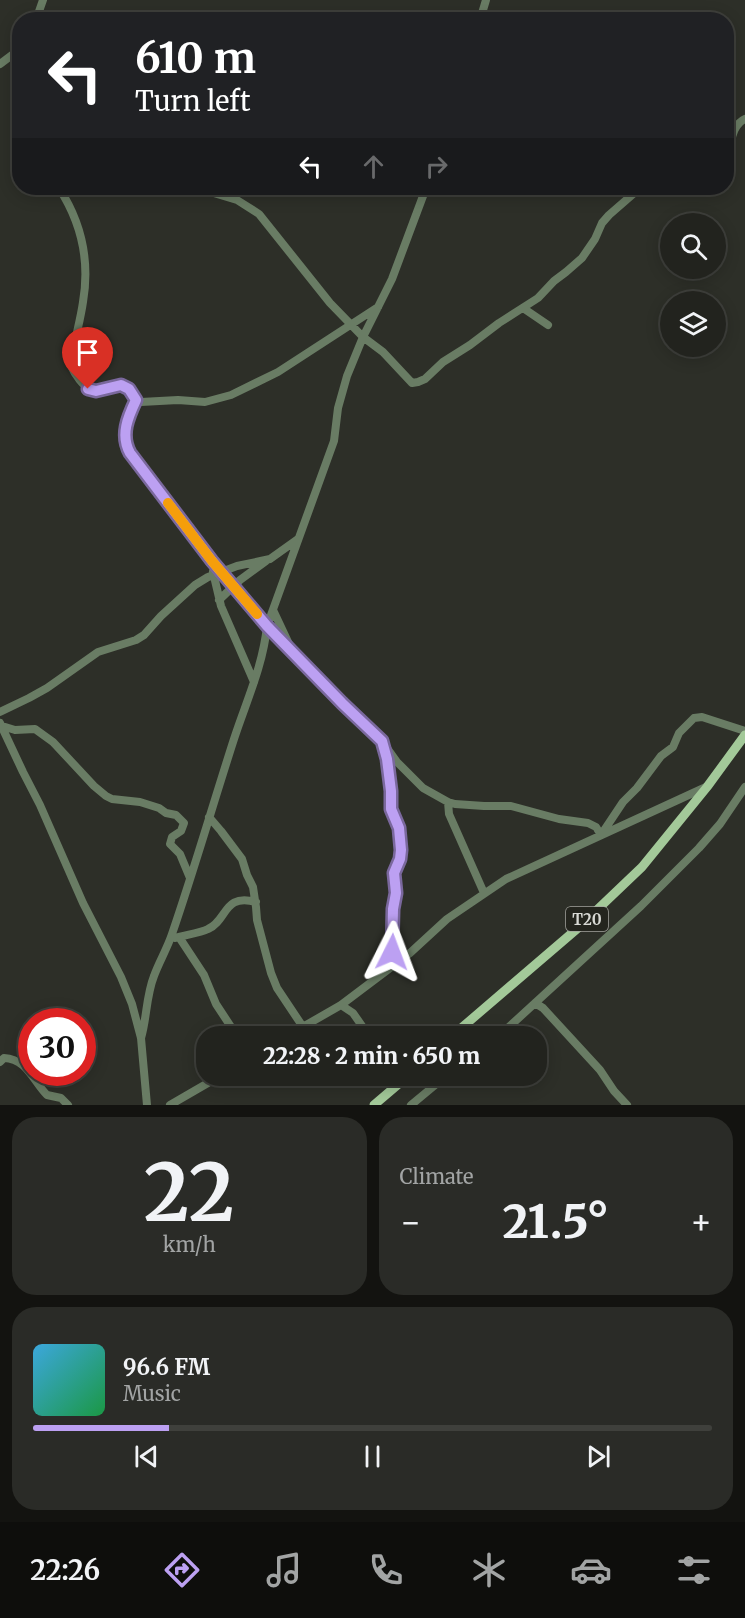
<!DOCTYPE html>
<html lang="en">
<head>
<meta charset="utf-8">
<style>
	:root { --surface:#22231e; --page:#2a2b27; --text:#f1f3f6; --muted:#a2a4a4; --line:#3f403c; --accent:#bca0f2 }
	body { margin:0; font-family:Merriweather,serif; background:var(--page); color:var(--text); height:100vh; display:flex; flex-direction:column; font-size:22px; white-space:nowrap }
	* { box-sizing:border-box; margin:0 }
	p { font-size:20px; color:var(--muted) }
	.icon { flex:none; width:33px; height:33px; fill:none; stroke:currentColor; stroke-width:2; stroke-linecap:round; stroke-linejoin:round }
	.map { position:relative; height:1105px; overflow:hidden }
	.sheet { display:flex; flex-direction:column; gap:12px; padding:12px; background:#131310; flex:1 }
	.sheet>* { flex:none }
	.guide { position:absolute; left:12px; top:12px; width:722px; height:183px; border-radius:24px; box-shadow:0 3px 15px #0003,0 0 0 2px var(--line); background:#202124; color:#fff; overflow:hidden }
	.controls { position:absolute; left:660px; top:213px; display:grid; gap:12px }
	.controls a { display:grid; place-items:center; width:66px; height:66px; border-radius:50%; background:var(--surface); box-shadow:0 3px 15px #0003,0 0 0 2px var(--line); font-size:30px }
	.speed { position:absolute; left:18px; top:1008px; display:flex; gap:12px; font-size:30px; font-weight:700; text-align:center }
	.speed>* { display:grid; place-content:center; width:78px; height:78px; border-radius:50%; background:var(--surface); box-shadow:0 3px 15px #0003,0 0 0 2px var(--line); line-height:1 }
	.speed .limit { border:9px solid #d22; background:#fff; color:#111 }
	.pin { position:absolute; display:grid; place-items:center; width:51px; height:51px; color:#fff; margin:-62px -26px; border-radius:50% 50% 50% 0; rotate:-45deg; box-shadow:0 0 6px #0007 }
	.pin .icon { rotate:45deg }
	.me { position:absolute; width:66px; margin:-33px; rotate:3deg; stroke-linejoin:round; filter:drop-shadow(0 0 4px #0008) }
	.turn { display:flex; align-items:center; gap:21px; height:126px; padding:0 24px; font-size:27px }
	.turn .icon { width:78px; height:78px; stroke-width:2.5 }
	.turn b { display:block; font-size:42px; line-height:51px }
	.lanes { display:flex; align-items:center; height:57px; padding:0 24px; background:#0003; justify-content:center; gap:30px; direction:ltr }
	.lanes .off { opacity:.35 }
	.big { font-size:45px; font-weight:800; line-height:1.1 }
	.sheet .widget { flex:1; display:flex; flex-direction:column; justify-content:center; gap:9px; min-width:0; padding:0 21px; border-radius:24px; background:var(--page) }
	.sheet .dial { align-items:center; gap:0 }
	.dial b { font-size:78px; line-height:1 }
	.song { display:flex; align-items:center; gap:18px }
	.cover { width:72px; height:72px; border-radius:9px; background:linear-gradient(135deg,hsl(200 70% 55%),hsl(140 70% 35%)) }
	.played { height:6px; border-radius:3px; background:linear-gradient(90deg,var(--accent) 20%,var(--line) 20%) }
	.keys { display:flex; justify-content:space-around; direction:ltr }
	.heat { display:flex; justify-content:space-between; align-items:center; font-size:33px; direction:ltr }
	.sheet .tiles { flex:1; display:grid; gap:12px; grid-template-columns:1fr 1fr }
	.widget:last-child { grid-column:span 2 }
	.trip { position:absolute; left:196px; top:1026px; width:351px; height:60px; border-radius:24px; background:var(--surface); box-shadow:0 3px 15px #0003,0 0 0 2px var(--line); font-weight:800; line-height:60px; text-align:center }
	.tabs { display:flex; height:96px; justify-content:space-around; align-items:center; background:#0e0e0c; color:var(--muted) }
	.tabs .icon { width:42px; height:42px }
	.tabs .active { color:var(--accent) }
	.tabs b { font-size:27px; color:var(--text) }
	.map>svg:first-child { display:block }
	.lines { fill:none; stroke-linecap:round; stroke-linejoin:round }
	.minor { stroke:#697c64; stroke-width:8 }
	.major { stroke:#a3c999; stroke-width:9 }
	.route-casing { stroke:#7a689d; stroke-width:15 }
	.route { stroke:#bca0f2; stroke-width:10 }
	.slow { stroke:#f59e0b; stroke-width:10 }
	.labels { text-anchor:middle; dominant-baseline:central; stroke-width:6; stroke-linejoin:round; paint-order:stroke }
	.shield { fill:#24251e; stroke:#a2a39d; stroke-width:1.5 }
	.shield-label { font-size:15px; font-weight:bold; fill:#d8d9d4 }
</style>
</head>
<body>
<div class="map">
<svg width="745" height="1105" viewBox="0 0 745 1105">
	<rect width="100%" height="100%" fill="#2d2f28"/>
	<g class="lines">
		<path class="minor" d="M36,20l7,-20
			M480,20l6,-20
			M0,64l20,-15
			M726,152l6,-6c-2,-10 4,-23 13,-27
			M59,188c22,34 31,73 24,114 -3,21 -10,43 -12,64 4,9 12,20 21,25l29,-6c10,3 11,14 20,17l37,-2 27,2 26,-7 47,-23 100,-65
			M197,188l40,12 22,14 71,89 33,34 20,15 29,31 6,-1 7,-3 18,-17 27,-17 29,-22 39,-25 16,-17 12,-9 16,-14 13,-19 7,-16 7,-8 31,-27
			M523,308l25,17
			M136,400c-8,17 -16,35 -6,53l82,108 55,65 75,77 40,38 15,21 26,26 25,14 7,2 29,2h27l48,13 29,4 8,4 5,8 22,-33 14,-14 24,-32 12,-9 6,-14 15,-15 8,-1 43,14
			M213,572l8,34 33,76
			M219,600l21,-20 26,-19
			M273,610l16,34
			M0,712l29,-14 18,-10 51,-36 38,-12 8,-5 17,-19 34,-31 13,-8 29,-11 33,-7 28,-20
			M0,723l23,49 17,33 43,98 38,74 11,27 9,34 6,67
			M2,726l13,4 20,-1 18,13 41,44 12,10 6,3 28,3 19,6 7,5 10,2 8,8 -3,8 -9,6 -2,7 10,10 10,24
			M385,748l6,43v18l8,19 2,22v9l-7,14 2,20 -3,16v58
			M448,802l1,12 35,79
			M209,817l12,14 21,28 5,16 6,12 3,20 1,13 14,53 6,15 26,39
			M179,937l25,38 12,29 21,32
			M175,938c10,-3 25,-5 33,-9 20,-9 15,-36 48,-27
			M535,1003l8,5 57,62 14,21 13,14
			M341,1005l12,8 16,23
			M287,1036l54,-31 69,-52 37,-34 59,-40 200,-92
			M499,1036l142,-130 58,-58 21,-24 25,-37
			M141,1038c6,-20 5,-42 13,-62 5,-14 13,-27 18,-42 22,-64 41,-130 62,-195 12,-37 29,-73 33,-113l67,-185 4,-33 9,-32 16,-39 29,-58 34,-91
			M0,1062l4,-4c23,1 29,23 43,37l14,3 7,7
			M170,1105l50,-29
			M411,1105l35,-29"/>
		<path class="major" d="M452,1036l126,-108 64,-61 65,-80 38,-52
			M374,1105l34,-29"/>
	</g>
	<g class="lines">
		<defs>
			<path id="route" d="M88,389l8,2 25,-6 8,4 7,11c-8,17 -16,35 -6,53l82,108 55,65 75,77 40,38 5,18 4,32v18l8,19 2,22 -1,9 -6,14 2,20 -3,16 -1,43"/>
		</defs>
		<use href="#route" class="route-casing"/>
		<use href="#route" class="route"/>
		<path class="slow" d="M168,503l44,58 45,53"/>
	</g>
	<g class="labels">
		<rect class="shield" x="566" y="907" width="42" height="24" rx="4.5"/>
		<g class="shield-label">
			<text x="587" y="919">T20</text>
		</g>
	</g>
</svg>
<div class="controls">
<a><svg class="icon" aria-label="search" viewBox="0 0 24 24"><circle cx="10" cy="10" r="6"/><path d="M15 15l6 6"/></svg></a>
<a><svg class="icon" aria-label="layers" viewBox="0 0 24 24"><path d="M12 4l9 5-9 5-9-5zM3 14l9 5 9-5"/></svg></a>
</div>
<div class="speed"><div class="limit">30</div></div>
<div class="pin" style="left:88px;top:389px;background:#d93025"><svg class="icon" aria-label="arrive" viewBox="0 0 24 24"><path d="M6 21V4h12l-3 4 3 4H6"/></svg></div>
<svg class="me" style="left:392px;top:952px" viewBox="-20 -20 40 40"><path d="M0-17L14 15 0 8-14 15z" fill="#bca0f2" stroke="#fff" stroke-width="4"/></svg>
<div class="trip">22:28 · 2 min · 650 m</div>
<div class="guide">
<div class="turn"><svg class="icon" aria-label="left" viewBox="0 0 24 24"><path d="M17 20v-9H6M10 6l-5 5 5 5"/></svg><div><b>610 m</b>Turn left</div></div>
<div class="lanes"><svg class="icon" aria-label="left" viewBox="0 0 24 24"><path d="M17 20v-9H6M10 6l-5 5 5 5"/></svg><svg class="icon off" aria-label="ahead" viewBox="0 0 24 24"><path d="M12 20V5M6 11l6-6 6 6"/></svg><svg class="icon off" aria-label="right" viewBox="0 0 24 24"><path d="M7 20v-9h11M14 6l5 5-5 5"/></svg></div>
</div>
</div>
<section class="sheet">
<div class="tiles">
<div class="widget dial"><b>22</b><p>km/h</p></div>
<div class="widget"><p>Climate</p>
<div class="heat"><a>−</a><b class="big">21.5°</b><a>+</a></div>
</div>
<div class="widget">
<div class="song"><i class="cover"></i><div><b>96.6 FM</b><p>Music</p></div></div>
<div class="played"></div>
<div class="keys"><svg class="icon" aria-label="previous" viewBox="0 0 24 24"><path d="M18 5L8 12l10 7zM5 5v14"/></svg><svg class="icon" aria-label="pause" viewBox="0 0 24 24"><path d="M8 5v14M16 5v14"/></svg><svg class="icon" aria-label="next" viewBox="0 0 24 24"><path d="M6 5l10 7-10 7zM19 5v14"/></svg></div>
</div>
</div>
</section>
<nav class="tabs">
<b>22:26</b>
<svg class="icon active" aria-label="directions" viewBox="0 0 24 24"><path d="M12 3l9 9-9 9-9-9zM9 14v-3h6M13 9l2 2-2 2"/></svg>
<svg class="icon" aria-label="music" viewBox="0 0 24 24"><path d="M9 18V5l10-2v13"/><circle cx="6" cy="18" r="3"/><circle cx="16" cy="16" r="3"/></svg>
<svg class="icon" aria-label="phone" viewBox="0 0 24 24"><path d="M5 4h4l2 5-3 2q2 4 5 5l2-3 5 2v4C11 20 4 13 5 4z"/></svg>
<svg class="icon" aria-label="climate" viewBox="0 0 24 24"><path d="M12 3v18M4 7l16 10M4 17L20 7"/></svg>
<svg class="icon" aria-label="car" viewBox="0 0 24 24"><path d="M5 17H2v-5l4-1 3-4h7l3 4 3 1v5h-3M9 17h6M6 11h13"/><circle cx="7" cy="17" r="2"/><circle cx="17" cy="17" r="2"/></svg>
<svg class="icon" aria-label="filters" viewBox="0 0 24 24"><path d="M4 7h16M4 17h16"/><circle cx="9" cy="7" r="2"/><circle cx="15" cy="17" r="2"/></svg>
</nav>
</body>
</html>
